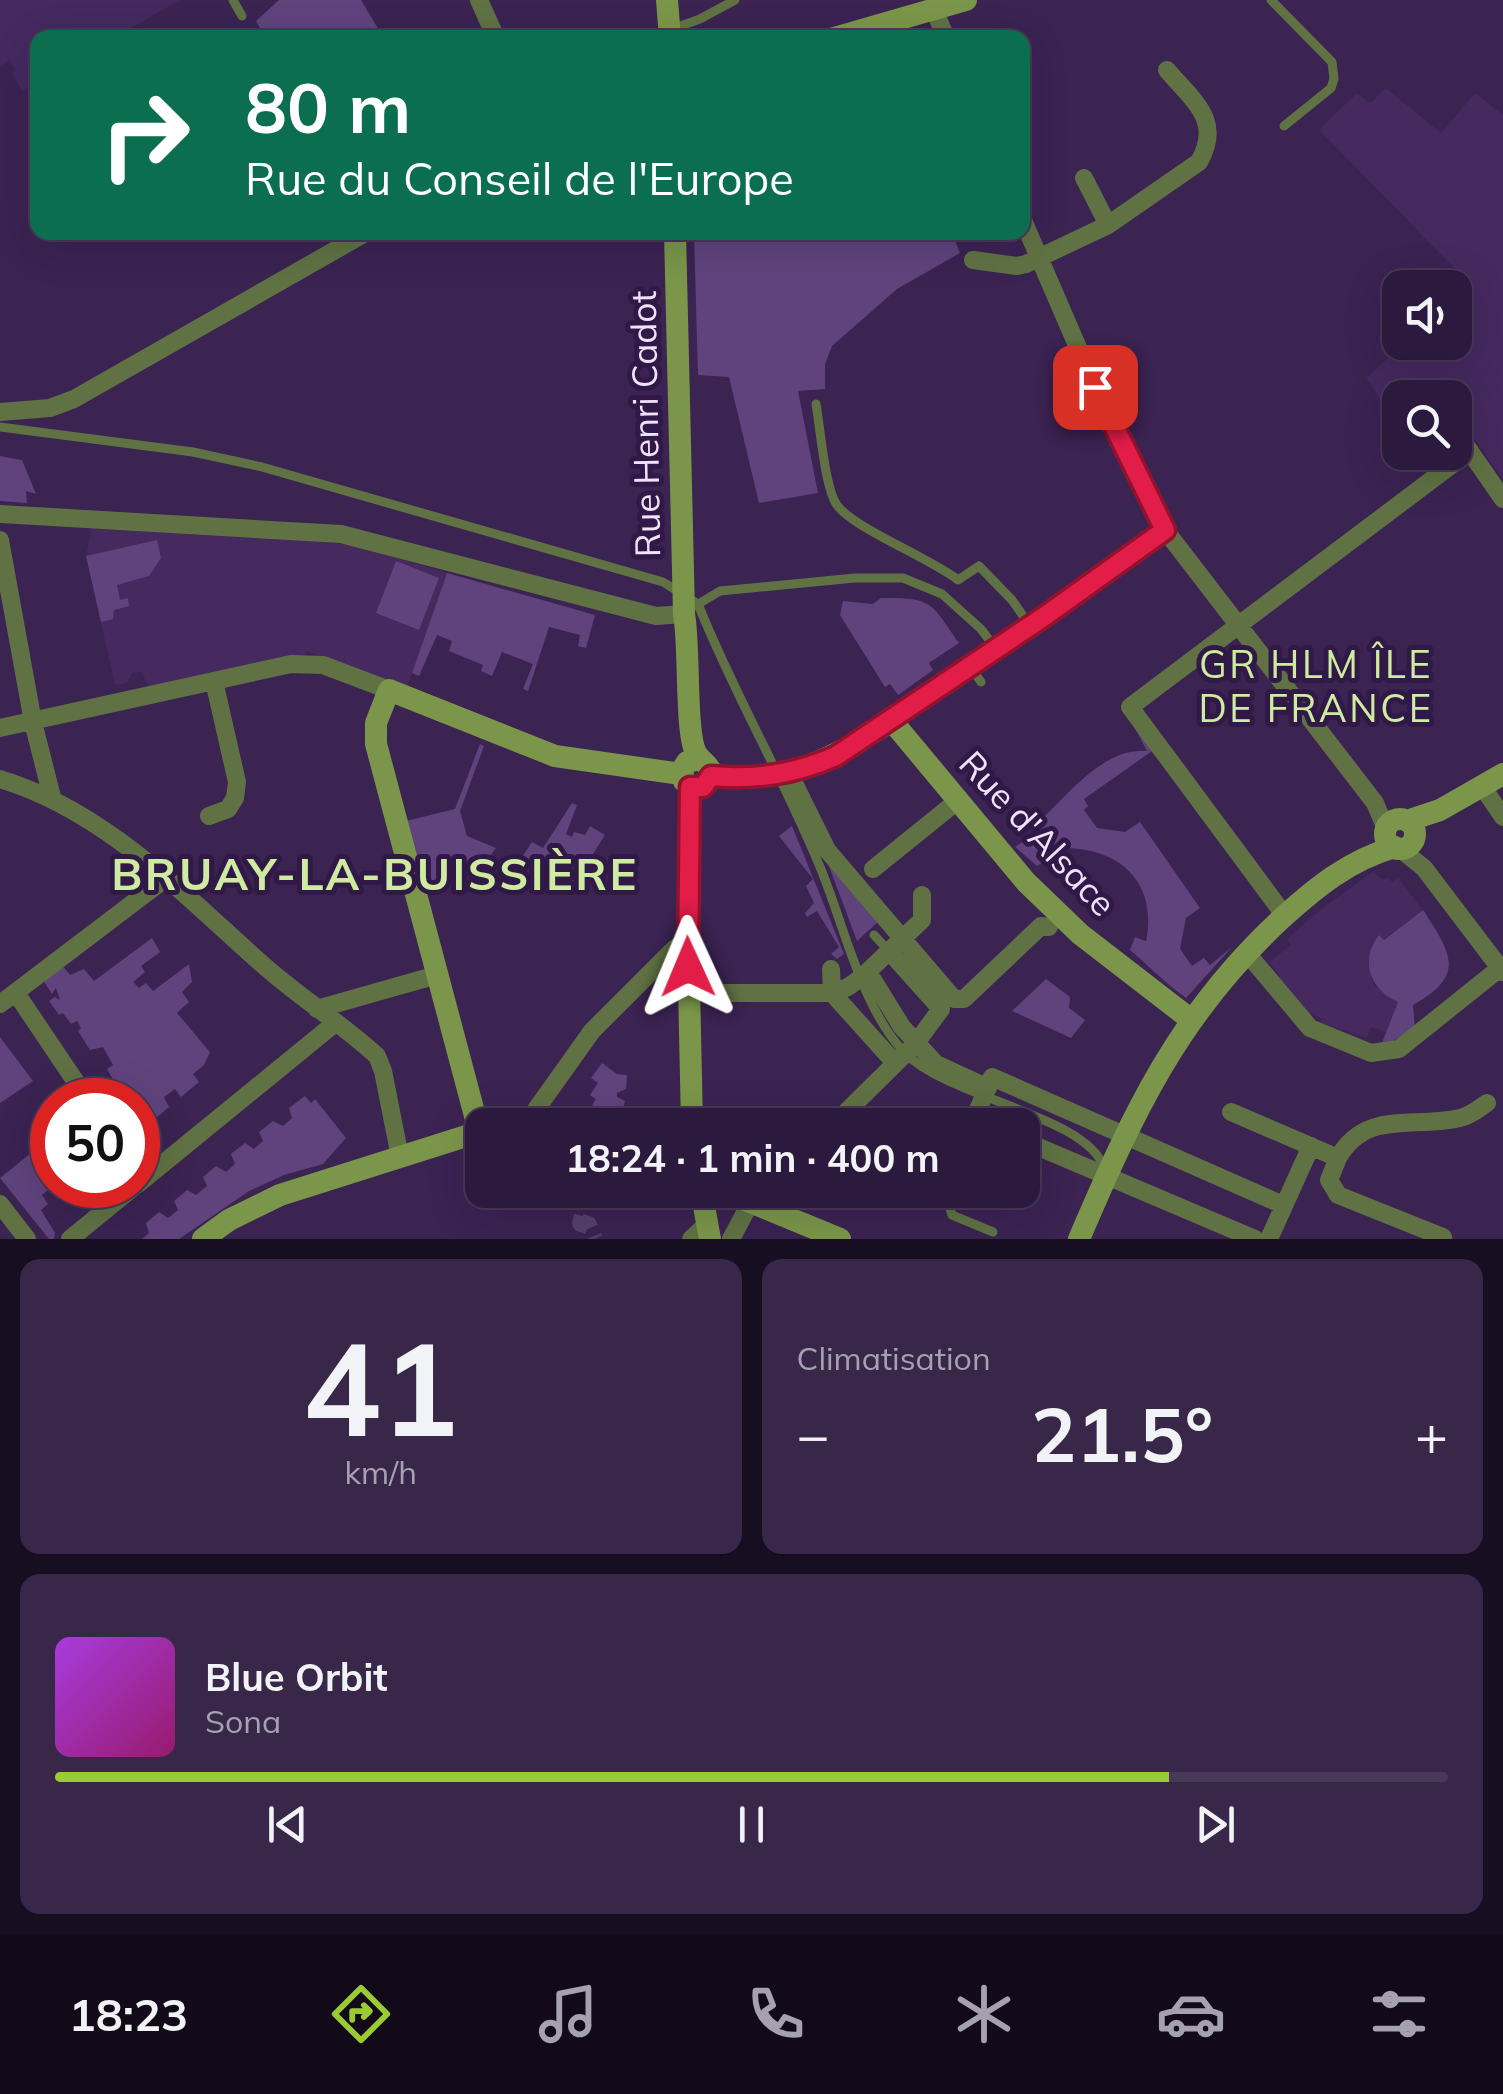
<!DOCTYPE html>
<html lang="fr">
<head>
<meta charset="utf-8">
<style>
	:root { --surface:#2c1a3e; --page:#382749; --text:#f1f3f6; --muted:#a6a1b0; --line:#483858; --accent:#9bcb32 }
	body { margin:0; font-family:Mulish,sans-serif; background:var(--page); color:var(--text); height:100vh; display:flex; flex-direction:column; font-size:38px; white-space:nowrap }
	* { box-sizing:border-box; margin:0 }
	p { font-size:32px; color:var(--muted) }
	.icon { flex:none; width:55px; height:55px; fill:none; stroke:currentColor; stroke-width:2; stroke-linecap:round; stroke-linejoin:round }
	.map { position:relative; height:1239px; overflow:hidden }
	.sheet { display:flex; flex-direction:column; gap:20px; padding:20px; background:#180e22; flex:1 }
	.sheet>* { flex:none }
	.banner { position:absolute; left:30px; top:30px; width:1000px; height:210px; border-radius:20px; box-shadow:0 10px 40px #0002,0 0 0 2px var(--line); background:#0b6e4f; color:#fff; overflow:hidden }
	.fabs { position:absolute; left:1382px; top:270px; display:grid; gap:20px }
	.fabs a { display:grid; place-items:center; width:90px; height:90px; border-radius:20px; background:var(--surface); box-shadow:0 10px 40px #0002,0 0 0 2px var(--line); font-size:50px }
	.speed { position:absolute; left:30px; top:1078px; display:flex; gap:20px; font-size:50px; font-weight:700; text-align:center }
	.speed>* { display:grid; place-content:center; width:130px; height:130px; border-radius:50%; background:var(--surface); box-shadow:0 10px 40px #0002,0 0 0 2px var(--line); line-height:1 }
	.speed .limit { border:15px solid #d22; background:#fff; color:#111 }
	.pin { position:absolute; display:grid; place-items:center; width:85px; height:85px; color:#fff; margin:-42px; border-radius:20px; box-shadow:0 5px 15px #0006 }
	.me { position:absolute; width:110px; margin:-55px; rotate:359deg; stroke-linejoin:round; filter:drop-shadow(0 0 8px #0008) }
	.turn { display:flex; align-items:center; gap:35px; height:210px; padding:0 50px; font-size:45px }
	.turn .icon { width:130px; height:130px; stroke-width:2.5 }
	.turn b { display:block; font-size:70px; line-height:85px }
	.big { font-size:75px; font-weight:700; line-height:1.1 }
	.sheet .tile { flex:1; display:flex; flex-direction:column; justify-content:center; gap:15px; min-width:0; padding:0 35px; border-radius:20px; background:var(--page) }
	.sheet .dial { align-items:center; gap:0 }
	.dial b { font-size:130px; line-height:1 }
	.song { display:flex; align-items:center; gap:30px }
	.cover { width:120px; height:120px; border-radius:15px; background:linear-gradient(135deg,hsl(280 70% 55%),hsl(320 70% 35%)) }
	.played { height:10px; border-radius:5px; background:linear-gradient(90deg,var(--accent) 80%,var(--line) 80%) }
	.keys { display:flex; justify-content:space-around; direction:ltr }
	.heat { display:flex; justify-content:space-between; align-items:center; font-size:55px; direction:ltr }
	.sheet .tiles { flex:1; display:grid; gap:20px; grid-template-columns:1fr 1fr }
	.tile:last-child { grid-column:span 2 }
	.trip { position:absolute; left:465px; top:1108px; width:575px; height:100px; border-radius:20px; background:var(--surface); box-shadow:0 10px 40px #0002,0 0 0 2px var(--line); font-weight:700; line-height:100px; text-align:center }
	.tab-bar { display:flex; height:160px; justify-content:space-around; align-items:center; background:#120a19; color:var(--muted) }
	.tab-bar .icon { width:70px; height:70px }
	.tab-bar .selected { color:var(--accent) }
	.tab-bar b { font-size:45px; color:var(--text) }
	.map>svg:first-child { display:block }
	.built { fill:#45295f }
	.green { fill:#60437d }
	.lines { fill:none; stroke-linecap:round; stroke-linejoin:round }
	.street-tunnel { stroke:#56406b; stroke-width:18; stroke-dasharray:18 9; stroke-linecap:butt }
	.lane { stroke:#607244; stroke-width:9 }
	.street { stroke:#607244; stroke-width:18 }
	.secondary { stroke:#7b964a; stroke-width:22 }
	.route-casing { stroke:#92132f; stroke-width:25 }
	.route { stroke:#e11d48; stroke-width:18 }
	.labels { text-anchor:middle; dominant-baseline:central; stroke-width:10; stroke-linejoin:round; paint-order:stroke }
	.street-label { font-size:35px; fill:#eee3fb; stroke:#311947 }
	.neighbourhood-label { font-size:38px; letter-spacing:2.5px; fill:#cfeba2; stroke:#311947 }
	.district-label { font-size:45px; font-weight:bold; letter-spacing:2.5px; fill:#cfeba2; stroke:#311947 }
</style>
</head>
<body>
<div class="map">
<svg width="1503" height="1239" viewBox="0 0 1503 1239">
	<rect width="100%" height="100%" fill="#3b2352"/>
	<path class="built" d="M0,0h180l-65,37 -77,1 -1,44 -15,9 -10,-19 3,-2 -5,-10 -10,6z
		M1386,88l55,45 34,-40 28,22v365l-48,-70v-12l-8,-1 -3,-3 -6,3 -38,1v31l-34,-51 39,-35 50,-1v-45l15,-13 -151,-154 38,-37 13,10z
		M92,524l218,15 53,8 84,26 -41,117 -100,-39 1,5 -158,34 -7,-18 -10,1 -5,10 -12,2 -29,-129z
		M1373,872l10,8 5,-3 4,5 6,-4 25,32 -40,30 -10,2 -5,20 6,23 24,17 -12,30 -15,-5 -4,11 -46,-15 1,-4 -16,-7 -29,-32 3,-4 -11,-14 22,-17 -4,-6 33,-29z"/>
	<path class="green" d="M279,0h82l22,37h-118l-9,-16z
		M694,233h258l8,20 -63,36 -65,57 -7,18v25l-27,2 20,102 -59,10 -30,-126 -31,-2z
		M0,456l22,4 14,34 -10,-3 1,12 -27,-2z
		M157,540l4,18 -12,18 -32,9 3,15 8,-2 1,8 -15,4 -1,9 -12,3 -15,-66z
		M396,561l43,17 -20,52 -43,-17z
		M447,573l148,42 -9,33 -8,-2 2,-11 -31,-8 -21,64 -5,-2 10,-25 -31,-12 -10,24 -11,-5 2,-6 -34,-14 3,-10 -15,-6 -18,41 -7,-3z
		M881,598c52,-1 50,5 78,45l-30,20 4,7 -35,25 -8,-11 -5,3 -45,-72 3,-14 30,3z
		M1128,715l27,34 -71,50 4,7 -4,4 13,18 28,4 15,-10 60,86 -14,10 -6,31 12,17 12,-8 6,7 22,-18 -46,51c-21,-15 -36,-31 -56,-48l5,-13 11,4c13,-64 -34,-98 -93,-92v6l-16,11 -22,-19 30,-21v-10c28,-27 60,-68 102,-65z
		M480,744l4,2 -24,65 7,25 29,12 -13,18 -50,15 -4,10 -7,2 -16,-72 49,-12z
		M572,803l5,2 -11,29 6,3 2,-5 11,3 5,-9 15,9 -35,55 -48,-33 10,-15 11,6z
		M792,826l52,128 -7,5 -6,-5 8,-7 -22,-36 -10,6 -2,-4 9,-10 -8,-17 7,-7 -34,-43z
		M824,853l54,69 -21,19z
		M1423,910c28,43 44,65 -10,95l2,24 -35,19 18,-46c-28,-12 -39,-42 -19,-67l5,5z
		M152,938l8,14 -19,14 4,6 -12,10 6,6 7,-5 7,8 36,-27 3,18 -10,10 7,10 -12,11 33,39 -6,13 -11,9 6,8 -18,15 -6,-8 -11,8 5,10 -13,11 -10,-7 -8,7v-18h-44l20,-19 -7,-12 6,-4 -10,-18 -13,3 -12,-19 3,-3 -4,-7 -6,3 -8,-11 -4,2 -10,-14 6,-4 5,3 -4,-12 -4,6 -9,-14 19,-15 8,10 14,-6 10,12z
		M1046,979l24,18 -1,11 16,12 -14,18 -59,-27z
		M0,1037l33,44 -33,22z
		M602,1063l15,11 10,1 -1,14 -9,4v4l8,4 -1,4 -13,19 -8,-2 4,-11 -15,-6 4,-6 -6,-4 8,-12 -7,-5z
		M305,1096l6,7 4,-4 31,39 -23,26 -39,11 -35,16 -70,48h-37l7,-6 -3,-10 13,-11 9,6 10,-8 -4,-9 13,-11 9,5 11,-9 -4,-9 13,-11 10,6 9,-8 -4,-10 14,-11 9,6 9,-8 -4,-9 14,-11 10,5 9,-8 -3,-10z
		M52,1136l2,49 -12,10 6,9 -7,6 14,23 -1,6h-5l-49,-61z"/>
	<g class="lines">
		<path class="street-tunnel" d="M704,993h20
			M590,1190l-9,33 7,2 6,14"/>
		<path class="lane" d="M233,0l9,16
			M1271,0l61,62 2,17 -3,9 -47,38
			M672,29l28,-10 35,-19
			M816,404c4,22 9,85 21,101 16,23 93,53 121,75l21,-14 33,34 18,26
			M0,427l193,25 69,15 401,115 35,22c36,90 85,173 122,263 24,57 41,141 85,186 44,45 183,63 199,115
			M695,606l25,-15 135,-13h48l39,16 39,35 15,20
			M970,666l11,16
			M874,935l15,16
			M944,1190l8,25 41,17"/>
		<path class="street" d="M479,0l17,38
			M934,9l12,29
			M1022,218l73,169 70,143 210,273 11,26
			M1108,225l91,-63c24,-42 -6,-61 -32,-92
			M973,260l44,6 9,-2 82,-39 -24,-47
			M0,412l50,-4 24,-9 293,-167
			M1455,430l48,69
			M0,514l341,20 315,82 28,-2
			M0,540l33,182 19,75
			M892,721l273,-191
			M0,728l291,-64 32,1 66,25
			M789,773l38,77 127,149h10l77,-73 8,1
			M0,779c104,31 183,115 262,185 37,33 79,59 115,92l6,15 17,86
			M1482,786l21,31
			M209,816l19,-7 7,-11 2,-16 -23,-101
			M1399,848l25,20 79,104
			M873,869l83,-67
			M1285,916l-155,-209 340,-256
			M889,951l52,58
			M1246,952l64,76 61,25 28,-4 101,-81
			M831,969l1,24 63,70
			M868,972l34,55 34,37 52,24
			M16,993l72,107
			M724,993h108l16,-6 14,-10 60,-57v-25
			M0,1004l166,-126
			M317,1009l120,-34
			M1231,1112l107,46 -9,22 9,15 105,42
			M525,1125l67,-94 82,-82 14,-9
			M833,1125l83,-82 25,-34
			M988,1125l-14,-6 18,-42 291,128
			M1022,1140l233,99
			M1338,1158c28,-49 75,-29 122,-40 10,-2 18,-9 27,-15
			M138,1184l196,-160
			M0,1204l27,35
			M70,1239l66,-54
			M691,1239l15,-14
			M731,1239l16,-30
			M1269,1239l42,-93"/>
		<path class="secondary" d="M667,0l3,38
			M834,38l132,-38
			M675,232l9,382c6,32 1,118 12,139 4,8 11,9 15,18l-4,13 -13,4 -10,-7 -2,-11 5,-8 13,-3
			M711,776c77,7 117,-15 181,-55l134,161 54,52 110,85
			M690,787l-2,153 4,185
			M1385 834a15 15 0 1 1 30 0a15 15 0 1 1-30 0Z
			M1407,821l33,-11 63,-36
			M479,1131l-103,-387v-21l13,-33 166,66 126,18
			M701,1190l9,49
			M721,1190l119,49
			M203,1239l26,-19 51,-25 202,-64
			M1079,1239c54,-126 99,-224 201,-319 35,-32 69,-60 115,-73"/>
	</g>
	<g class="lines">
		<defs>
			<path id="route" d="M688,967l2,-180h13l8,-11c45,4 84,-2 125,-20l209,-140 120,-86 -70,-143"/>
		</defs>
		<use href="#route" class="route-casing"/>
		<use href="#route" class="route"/>
	</g>
	<g class="labels">
		<g class="street-label">
			<text transform="translate(645 424) rotate(-91)">Rue Henri Cadot</text>
			<text transform="translate(1038 833) rotate(47)">Rue d'Alsace</text>
		</g>
		<g class="neighbourhood-label">
			<text x="1316" y="664">GR HLM ÎLE<tspan x="1316" dy="44">DE FRANCE</tspan></text>
		</g>
		<g class="district-label">
			<text x="375" y="873">BRUAY-LA-BUISSIÈRE</text>
		</g>
	</g>
</svg>
<div class="fabs">
<a><svg class="icon" aria-label="sound" viewBox="0 0 24 24"><path d="M4 9h4l5-4v14l-5-4H4zM17 9q2 3 0 6"/></svg></a>
<a><svg class="icon" aria-label="search" viewBox="0 0 24 24"><circle cx="10" cy="10" r="6"/><path d="M15 15l6 6"/></svg></a>
</div>
<div class="speed"><div class="limit">50</div></div>
<div class="pin" style="left:1095px;top:387px;background:#d93025"><svg class="icon" aria-label="arrive" viewBox="0 0 24 24"><path d="M6 21V4h12l-3 4 3 4H6"/></svg></div>
<svg class="me" style="left:688px;top:967px" viewBox="-20 -20 40 40"><path d="M0-17L14 15 0 8-14 15z" fill="#e11d48" stroke="#fff" stroke-width="4"/></svg>
<div class="trip">18:24 · 1 min · 400 m</div>
<div class="banner">
<div class="turn"><svg class="icon" aria-label="right" viewBox="0 0 24 24"><path d="M7 20v-9h11M14 6l5 5-5 5"/></svg><div><b>80 m</b>Rue du Conseil de l'Europe</div></div>
</div>
</div>
<section class="sheet">
<div class="tiles">
<div class="tile dial"><b>41</b><p>km/h</p></div>
<div class="tile"><p>Climatisation</p>
<div class="heat"><a>−</a><b class="big">21.5°</b><a>+</a></div>
</div>
<div class="tile">
<div class="song"><i class="cover"></i><div><b>Blue Orbit</b><p>Sona</p></div></div>
<div class="played"></div>
<div class="keys"><svg class="icon" aria-label="previous" viewBox="0 0 24 24"><path d="M18 5L8 12l10 7zM5 5v14"/></svg><svg class="icon" aria-label="pause" viewBox="0 0 24 24"><path d="M8 5v14M16 5v14"/></svg><svg class="icon" aria-label="next" viewBox="0 0 24 24"><path d="M6 5l10 7-10 7zM19 5v14"/></svg></div>
</div>
</div>
</section>
<nav class="tab-bar">
<b>18:23</b>
<svg class="icon selected" aria-label="directions" viewBox="0 0 24 24"><path d="M12 3l9 9-9 9-9-9zM9 14v-3h6M13 9l2 2-2 2"/></svg>
<svg class="icon" aria-label="music" viewBox="0 0 24 24"><path d="M9 18V5l10-2v13"/><circle cx="6" cy="18" r="3"/><circle cx="16" cy="16" r="3"/></svg>
<svg class="icon" aria-label="phone" viewBox="0 0 24 24"><path d="M5 4h4l2 5-3 2q2 4 5 5l2-3 5 2v4C11 20 4 13 5 4z"/></svg>
<svg class="icon" aria-label="climate" viewBox="0 0 24 24"><path d="M12 3v18M4 7l16 10M4 17L20 7"/></svg>
<svg class="icon" aria-label="car" viewBox="0 0 24 24"><path d="M5 17H2v-5l4-1 3-4h7l3 4 3 1v5h-3M9 17h6M6 11h13"/><circle cx="7" cy="17" r="2"/><circle cx="17" cy="17" r="2"/></svg>
<svg class="icon" aria-label="filters" viewBox="0 0 24 24"><path d="M4 7h16M4 17h16"/><circle cx="9" cy="7" r="2"/><circle cx="15" cy="17" r="2"/></svg>
</nav>
</body>
</html>
